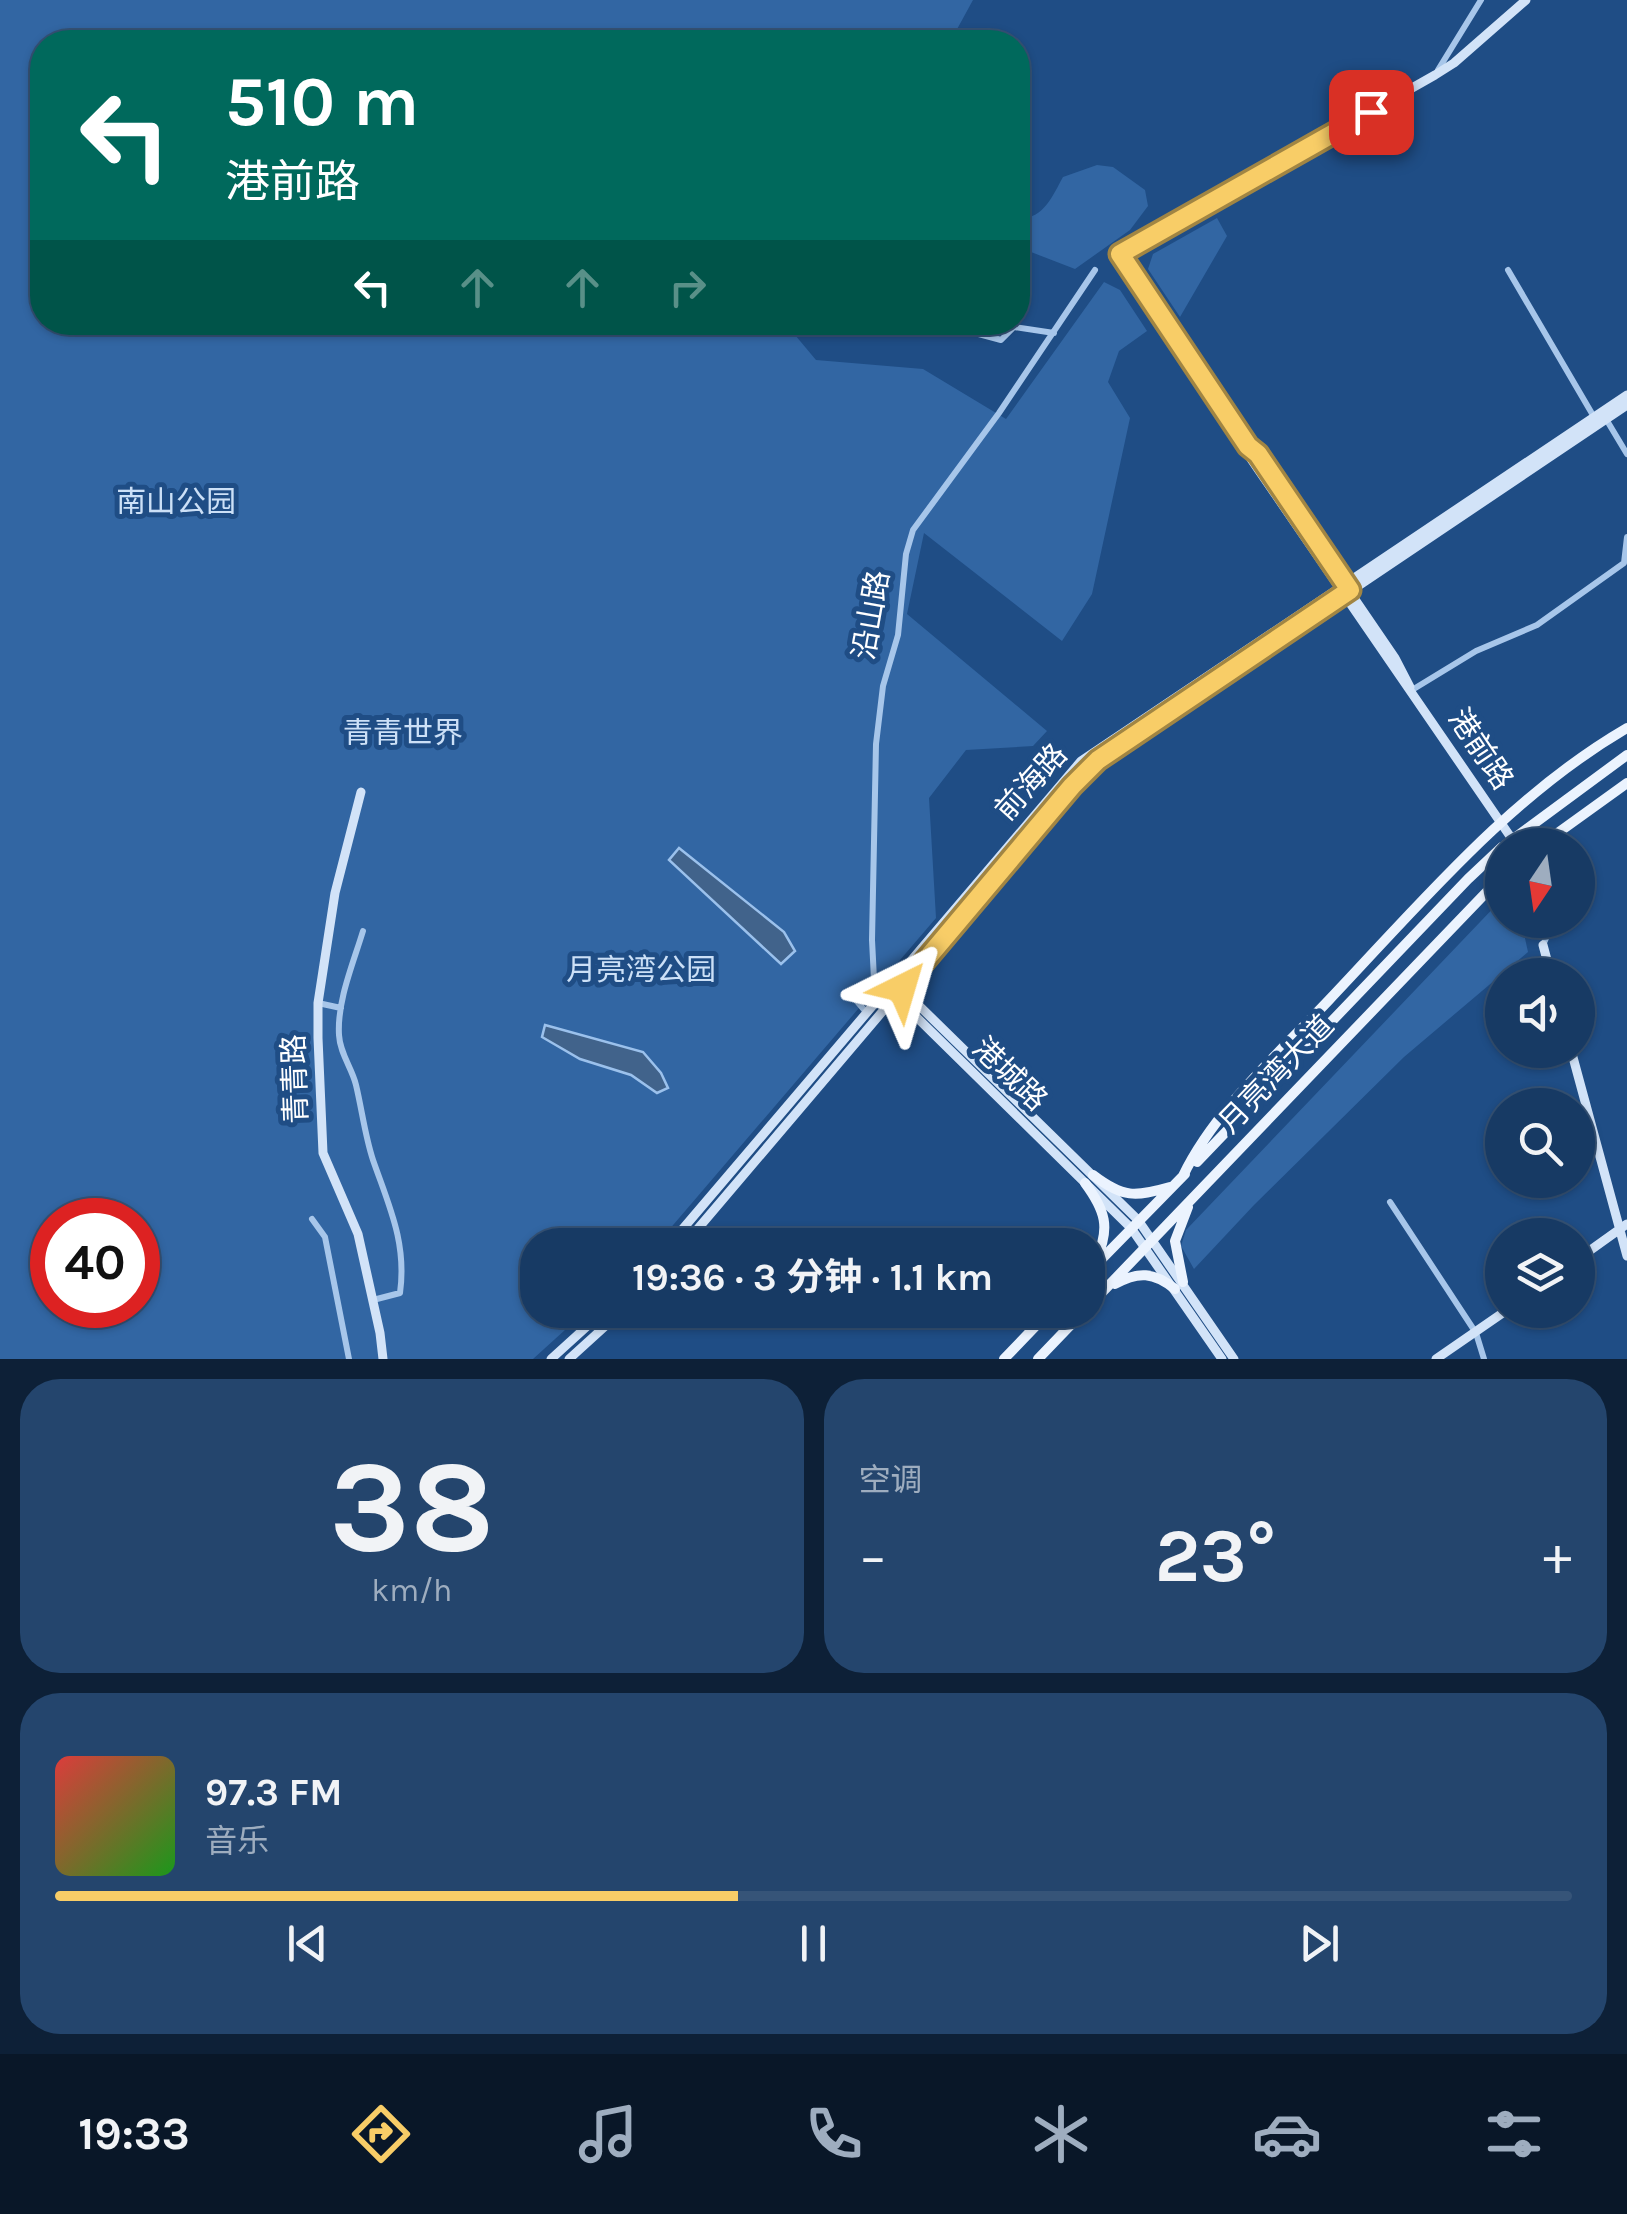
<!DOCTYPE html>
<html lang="zh">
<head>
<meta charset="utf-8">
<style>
	:root { --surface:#173a64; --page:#24456d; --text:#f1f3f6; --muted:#9eadbf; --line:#365478; --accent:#f8cd67 }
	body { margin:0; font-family:Karla,"Noto Sans SC",sans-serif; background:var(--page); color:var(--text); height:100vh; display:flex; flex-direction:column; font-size:38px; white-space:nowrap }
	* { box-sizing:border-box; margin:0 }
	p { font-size:32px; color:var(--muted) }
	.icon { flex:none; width:55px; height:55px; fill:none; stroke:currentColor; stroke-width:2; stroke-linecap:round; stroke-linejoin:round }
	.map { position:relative; height:1359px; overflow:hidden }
	.side { display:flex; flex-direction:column; gap:20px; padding:20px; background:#0d2037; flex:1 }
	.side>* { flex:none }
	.top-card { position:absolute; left:30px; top:30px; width:1000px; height:305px; border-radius:40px; box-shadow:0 2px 8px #0004,0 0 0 2px var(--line); background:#00695c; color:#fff; overflow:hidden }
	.needle { width:65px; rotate:193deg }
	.controls { position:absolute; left:1485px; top:828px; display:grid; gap:20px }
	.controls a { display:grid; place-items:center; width:110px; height:110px; border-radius:50%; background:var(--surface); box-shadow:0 2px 8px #0004,0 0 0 2px var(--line); font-size:50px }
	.speed { position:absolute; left:30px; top:1198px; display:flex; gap:20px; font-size:50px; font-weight:700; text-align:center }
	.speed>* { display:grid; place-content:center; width:130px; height:130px; border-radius:50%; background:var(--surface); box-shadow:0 2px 8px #0004,0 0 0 2px var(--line); line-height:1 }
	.speed .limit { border:15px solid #d22; background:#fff; color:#111 }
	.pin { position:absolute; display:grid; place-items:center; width:85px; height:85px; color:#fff; margin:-42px; border-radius:20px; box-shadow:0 5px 15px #0006 }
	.me { position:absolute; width:110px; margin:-55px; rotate:40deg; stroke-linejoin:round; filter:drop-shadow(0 0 8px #0008) }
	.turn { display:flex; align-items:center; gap:35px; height:210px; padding:0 30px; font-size:45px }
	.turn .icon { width:130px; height:130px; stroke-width:2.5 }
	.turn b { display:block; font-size:70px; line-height:85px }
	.lanes { display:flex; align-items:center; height:95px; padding:0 30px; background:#0003; justify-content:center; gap:50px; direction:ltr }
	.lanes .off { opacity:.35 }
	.big { font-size:75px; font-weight:700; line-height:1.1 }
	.side .widget { flex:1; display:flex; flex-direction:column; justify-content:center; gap:15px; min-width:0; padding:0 35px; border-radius:40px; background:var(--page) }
	.side .dial { align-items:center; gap:0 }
	.dial b { font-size:130px; line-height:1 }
	.song { display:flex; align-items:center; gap:30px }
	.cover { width:120px; height:120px; border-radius:15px; background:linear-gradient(135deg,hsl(0 70% 55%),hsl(120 70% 35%)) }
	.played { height:10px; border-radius:5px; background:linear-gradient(90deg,var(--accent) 45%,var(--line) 45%) }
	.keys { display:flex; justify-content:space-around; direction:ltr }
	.heat { display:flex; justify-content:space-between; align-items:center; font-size:55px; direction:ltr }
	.side .tiles { flex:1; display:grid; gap:20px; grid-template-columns:1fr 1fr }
	.widget:last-child { grid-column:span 2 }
	.trip { position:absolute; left:520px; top:1228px; width:585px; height:100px; border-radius:40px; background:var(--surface); box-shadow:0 2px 8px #0004,0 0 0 2px var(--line); font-weight:700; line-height:100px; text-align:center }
	.tabs { display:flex; height:160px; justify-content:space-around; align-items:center; background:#091728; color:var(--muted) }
	.tabs .icon { width:70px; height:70px }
	.tabs .current { color:var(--accent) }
	.tabs b { font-size:45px; color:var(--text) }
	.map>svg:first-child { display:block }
	.green { fill:#3266a3; fill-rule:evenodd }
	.water { fill:#41638b; stroke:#9bc1ec; stroke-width:2.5 }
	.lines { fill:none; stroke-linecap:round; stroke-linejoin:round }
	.street { stroke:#a7c6ea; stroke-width:6 }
	.secondary { stroke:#d2e3f8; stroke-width:9 }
	.primary { stroke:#ebf3fe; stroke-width:10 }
	.route-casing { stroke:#a18543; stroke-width:25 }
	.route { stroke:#f8cd67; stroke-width:18 }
	.labels { text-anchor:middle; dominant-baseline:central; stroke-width:10; stroke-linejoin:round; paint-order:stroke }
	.park-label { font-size:30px; fill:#cce0f7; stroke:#1f4d85 }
	.street-label { font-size:30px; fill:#fff; stroke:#1f4d85 }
</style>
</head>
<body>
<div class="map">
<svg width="1627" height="1359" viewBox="0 0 1627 1359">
	<rect width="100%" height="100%" fill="#1f4d85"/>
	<path class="green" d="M0,0h973l-23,42h-908v280l743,1 31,37 107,9 83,50 98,-137 16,8 27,41 -28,20 -11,31 22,36 -38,176 -30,47 -138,-108 -17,81 140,117 -14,15 -67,4 -37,48 7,120 -280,327h-118v65h49l-54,49h-533zM52,1220h86v85h-86z
		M1097,165l16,2 32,23 3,16 -18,24 -55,39 -57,-22v-29c25,2 34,-21 45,-41z
		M1217,218l10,18 -47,81 -32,-48 5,-15z
		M1502,899v21h19l7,32 -124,105 -150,148 -60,64 -13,-23 5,-16z
		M690,1310h71l-17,17 -64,2z"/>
	<path class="water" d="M679,848l105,84 11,19 -14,13 -112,-104z
		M545,1025l98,27 18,21 7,15 -11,5 -26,-18 -51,-16 -38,-22z"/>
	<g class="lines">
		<path class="street" d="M1438,70l43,-70
			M1508,270l86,147
			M973,322l2,11 26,7 13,-13 40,6
			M1606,419l21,35
			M1412,690l64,-39 61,-26 87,-62 3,-26
			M363,931c-10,33 -26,70 -24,104 1,19 13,33 17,50 6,25 9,51 17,75 16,46 34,83 27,133l-27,7
			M1543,945l11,-25
			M318,1003l23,5
			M866,1012l-11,-13 11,-7 8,-13 -2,-39 4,-196 7,-58 15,-51 8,-81 7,-24 86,-117 96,-143
			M1390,1202l86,131 8,26
			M312,1219l13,18 24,122"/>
		<path class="secondary" d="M1249,449l2,10 261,380
			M1410,687l-15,-29 -276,-404 316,-179 19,-12 72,-63
			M361,792l-26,101 -17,110v35l5,115 35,81 22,99 3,26
			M1543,945l8,30
			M900,987l238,233 96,139
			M894,995l237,233 91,131
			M1571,1050l56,206
			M669,1245l412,-484 546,-366
			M684,1245l407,-479 536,-361
			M1578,1259l49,-35
			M551,1359l54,-49
			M569,1359l54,-49
			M1436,1359l71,-49"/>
		<path class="primary" d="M1505,845l122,-90
			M1541,845l86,-62
			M1197,1162l271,-283 34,-32
			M1093,1175c30,23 42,22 77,12
			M1183,1176c31,-65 96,-123 146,-176 92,-97 181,-204 298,-272
			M1085,1183c20,27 26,45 11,76
			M1088,1273l97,-99
			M1183,1282l-8,-41 13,-34
			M1115,1284c23,-13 39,-12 60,5
			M1088,1307l414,-431
			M1004,1359l47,-49
			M1038,1359l47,-49"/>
	</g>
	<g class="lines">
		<defs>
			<path id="route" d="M902,988l170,-202 26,-26 252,-170 -92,-136 -10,-8 -128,-192 251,-142"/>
		</defs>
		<use href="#route" class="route-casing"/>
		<use href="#route" class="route"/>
	</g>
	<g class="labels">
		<g class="park-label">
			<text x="176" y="502">南山公园</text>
			<text x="403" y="733">青青世界</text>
			<text x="641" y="970">月亮湾公园</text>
		</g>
		<g class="street-label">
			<text transform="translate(871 615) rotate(-80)">沿山路</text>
			<text transform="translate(1481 749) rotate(56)">港前路</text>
			<text transform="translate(1031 782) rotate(-48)">前海路</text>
			<text transform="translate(1010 1074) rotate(44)">港城路</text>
			<text transform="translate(1276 1074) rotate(-46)">月亮湾大道</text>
			<text transform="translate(295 1079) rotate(-92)">青青路</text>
		</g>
	</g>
</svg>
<div class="controls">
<a><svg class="needle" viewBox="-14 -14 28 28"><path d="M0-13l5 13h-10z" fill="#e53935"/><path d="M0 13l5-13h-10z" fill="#9eadbf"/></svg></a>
<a><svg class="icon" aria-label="sound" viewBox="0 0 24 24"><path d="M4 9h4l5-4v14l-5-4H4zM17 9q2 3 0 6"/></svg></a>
<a><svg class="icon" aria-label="search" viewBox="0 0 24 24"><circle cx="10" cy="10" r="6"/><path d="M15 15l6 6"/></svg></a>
<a><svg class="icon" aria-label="layers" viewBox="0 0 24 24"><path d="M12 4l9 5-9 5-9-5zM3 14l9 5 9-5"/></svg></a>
</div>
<div class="speed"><div class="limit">40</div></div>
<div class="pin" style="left:1371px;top:112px;background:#d93025"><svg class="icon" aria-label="arrive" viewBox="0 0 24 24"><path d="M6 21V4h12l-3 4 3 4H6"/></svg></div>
<svg class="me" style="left:902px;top:988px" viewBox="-20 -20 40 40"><path d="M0-17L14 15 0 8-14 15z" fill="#f8cd67" stroke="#fff" stroke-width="4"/></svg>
<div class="trip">19:36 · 3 分钟 · 1.1 km</div>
<div class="top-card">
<div class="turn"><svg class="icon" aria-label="left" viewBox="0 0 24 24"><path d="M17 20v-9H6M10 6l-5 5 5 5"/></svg><div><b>510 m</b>港前路</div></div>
<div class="lanes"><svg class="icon" aria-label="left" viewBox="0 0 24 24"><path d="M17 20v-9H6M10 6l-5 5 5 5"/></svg><svg class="icon off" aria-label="ahead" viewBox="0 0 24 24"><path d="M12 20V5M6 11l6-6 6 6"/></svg><svg class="icon off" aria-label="ahead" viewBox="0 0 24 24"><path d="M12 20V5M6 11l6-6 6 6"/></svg><svg class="icon off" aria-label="right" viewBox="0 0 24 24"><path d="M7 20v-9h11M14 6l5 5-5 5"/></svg></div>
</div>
</div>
<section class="side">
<div class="tiles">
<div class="widget dial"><b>38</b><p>km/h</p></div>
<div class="widget"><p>空调</p>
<div class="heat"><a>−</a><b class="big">23°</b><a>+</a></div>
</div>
<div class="widget">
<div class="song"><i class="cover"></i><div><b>97.3 FM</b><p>音乐</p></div></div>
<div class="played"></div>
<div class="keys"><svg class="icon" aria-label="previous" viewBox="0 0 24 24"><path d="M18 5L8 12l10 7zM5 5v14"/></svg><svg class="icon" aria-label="pause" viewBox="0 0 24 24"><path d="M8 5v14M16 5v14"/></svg><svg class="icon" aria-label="next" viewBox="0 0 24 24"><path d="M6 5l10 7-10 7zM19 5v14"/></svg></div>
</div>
</div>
</section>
<nav class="tabs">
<b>19:33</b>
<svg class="icon current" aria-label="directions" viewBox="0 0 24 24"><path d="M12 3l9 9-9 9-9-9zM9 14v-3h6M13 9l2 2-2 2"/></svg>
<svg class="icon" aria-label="music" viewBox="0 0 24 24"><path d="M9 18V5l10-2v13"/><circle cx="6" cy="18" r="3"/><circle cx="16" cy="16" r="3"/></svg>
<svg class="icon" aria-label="phone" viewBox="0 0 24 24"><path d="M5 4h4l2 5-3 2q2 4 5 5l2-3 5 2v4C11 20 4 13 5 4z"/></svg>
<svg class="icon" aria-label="climate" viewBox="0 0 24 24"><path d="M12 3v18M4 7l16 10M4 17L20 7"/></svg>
<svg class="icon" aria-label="car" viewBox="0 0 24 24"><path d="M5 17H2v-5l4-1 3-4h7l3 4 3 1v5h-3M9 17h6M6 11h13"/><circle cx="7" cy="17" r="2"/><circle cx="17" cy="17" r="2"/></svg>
<svg class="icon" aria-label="filters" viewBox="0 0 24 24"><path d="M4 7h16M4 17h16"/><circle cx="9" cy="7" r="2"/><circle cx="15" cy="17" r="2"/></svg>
</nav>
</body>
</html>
